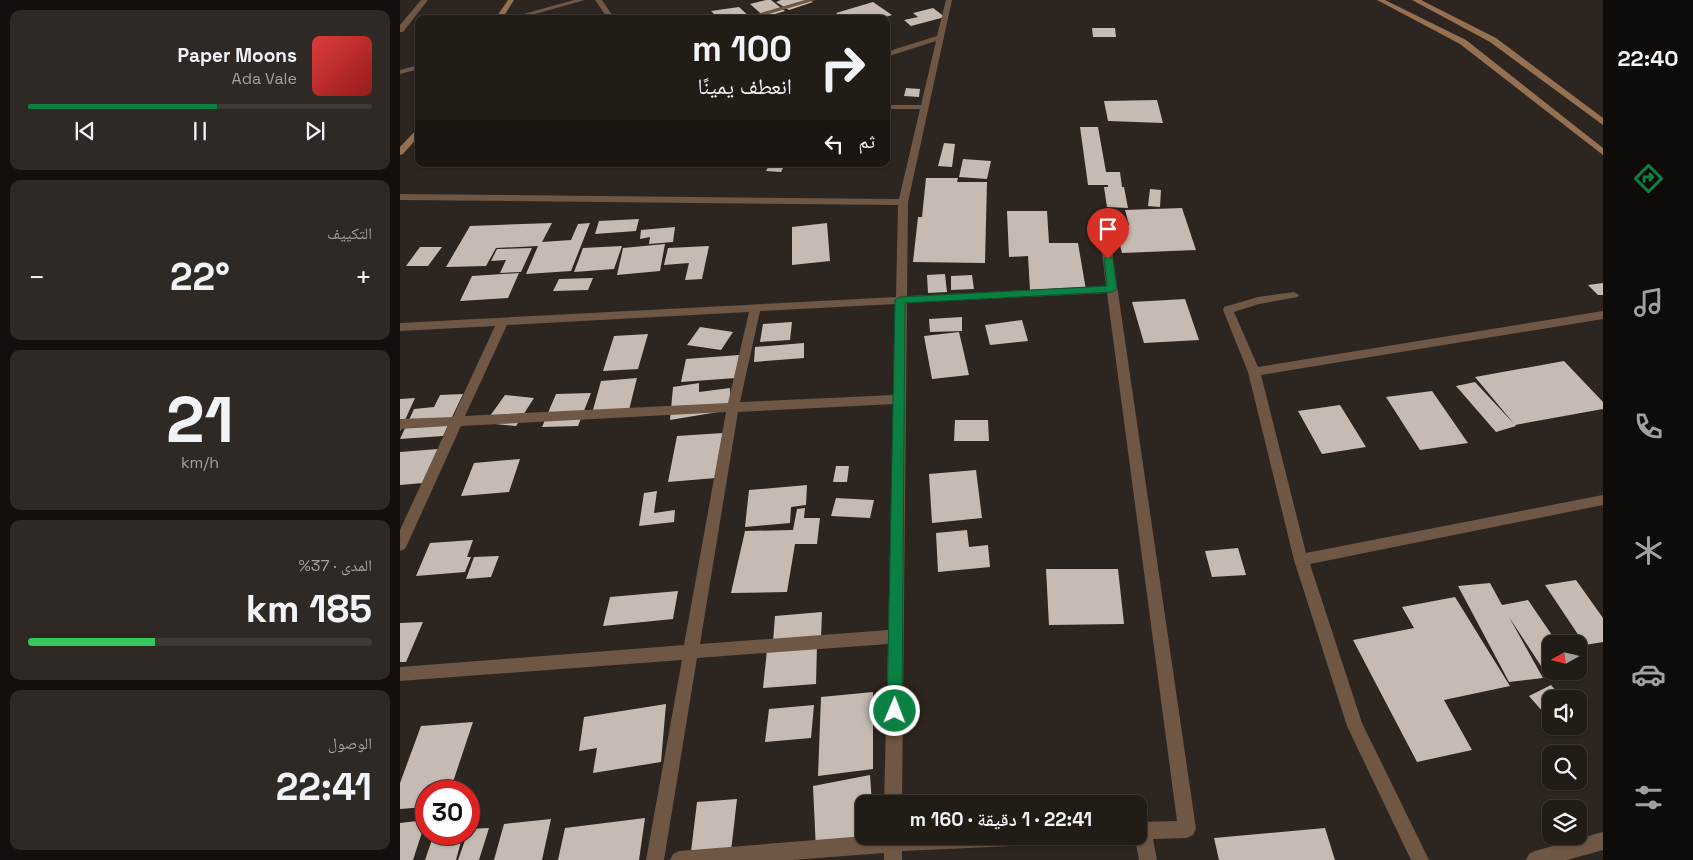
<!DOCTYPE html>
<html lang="ar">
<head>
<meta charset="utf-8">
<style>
	:root { --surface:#221c17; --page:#2e2924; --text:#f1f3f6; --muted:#a2a1a1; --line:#3f3a36; --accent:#0b8043 }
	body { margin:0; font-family:"Space Grotesk","Noto Naskh Arabic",sans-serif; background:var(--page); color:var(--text); direction:rtl; height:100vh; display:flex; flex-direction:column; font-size:19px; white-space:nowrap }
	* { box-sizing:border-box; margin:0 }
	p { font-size:16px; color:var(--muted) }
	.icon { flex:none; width:28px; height:28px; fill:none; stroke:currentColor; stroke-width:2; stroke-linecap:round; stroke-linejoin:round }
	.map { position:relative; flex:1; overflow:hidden; direction:ltr }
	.sheet { display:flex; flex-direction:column; gap:10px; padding:10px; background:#130f0d; width:400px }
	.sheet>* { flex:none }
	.guide { position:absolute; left:15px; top:15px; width:475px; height:152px; border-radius:10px; box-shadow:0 1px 4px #0004,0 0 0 1px var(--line); direction:rtl; background:#221c17; color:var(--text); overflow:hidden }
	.needle { width:32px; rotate:262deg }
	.controls { position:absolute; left:1142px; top:635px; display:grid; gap:10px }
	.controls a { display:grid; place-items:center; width:45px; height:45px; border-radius:10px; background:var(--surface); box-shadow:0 1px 4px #0004,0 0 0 1px var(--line); font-size:25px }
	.speed { position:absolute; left:15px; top:780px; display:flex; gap:10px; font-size:25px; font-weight:700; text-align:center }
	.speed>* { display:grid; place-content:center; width:65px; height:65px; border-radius:50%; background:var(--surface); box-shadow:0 1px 4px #0004,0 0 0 1px var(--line); line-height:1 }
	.speed .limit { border:8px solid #d22; background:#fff; color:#111 }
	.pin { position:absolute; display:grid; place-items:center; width:42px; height:42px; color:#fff; margin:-51px -21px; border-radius:50% 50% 50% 0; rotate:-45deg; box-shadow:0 0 5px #0007 }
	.pin .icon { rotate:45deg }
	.me { position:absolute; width:55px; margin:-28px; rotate:1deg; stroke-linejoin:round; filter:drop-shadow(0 0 4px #0008) }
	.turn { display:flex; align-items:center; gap:18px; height:105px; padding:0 15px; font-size:22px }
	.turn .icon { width:65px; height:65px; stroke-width:2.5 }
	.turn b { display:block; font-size:35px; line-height:42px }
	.then { display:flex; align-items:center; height:48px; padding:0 15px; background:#0003; gap:10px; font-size:19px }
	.big { font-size:38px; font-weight:600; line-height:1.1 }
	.sheet .tile { flex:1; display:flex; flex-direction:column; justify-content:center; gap:8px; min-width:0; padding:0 18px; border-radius:10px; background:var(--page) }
	.sheet .dial { align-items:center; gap:0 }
	.dial b { font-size:65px; line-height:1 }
	.song { display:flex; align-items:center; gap:15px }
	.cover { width:60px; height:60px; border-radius:8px; background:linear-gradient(135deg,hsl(0 70% 55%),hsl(0 70% 35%)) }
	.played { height:5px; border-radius:2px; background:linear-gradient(90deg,var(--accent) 55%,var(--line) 55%) }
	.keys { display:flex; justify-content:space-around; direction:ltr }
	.heat { display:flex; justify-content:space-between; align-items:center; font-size:28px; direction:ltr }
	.charge { height:8px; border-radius:4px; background:linear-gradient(90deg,#34c759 37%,var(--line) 0) }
	.trip { position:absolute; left:455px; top:795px; width:292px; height:50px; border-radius:10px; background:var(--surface); box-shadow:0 1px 4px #0004,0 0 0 1px var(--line); font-weight:600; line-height:50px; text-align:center; direction:rtl }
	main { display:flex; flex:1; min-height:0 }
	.tabs { display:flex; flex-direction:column; width:90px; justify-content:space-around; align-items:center; background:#0e0b09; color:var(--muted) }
	.tabs .icon { width:35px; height:35px }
	.tabs .on { color:var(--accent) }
	.tabs b { font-size:22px; color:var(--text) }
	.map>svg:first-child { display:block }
	.building { fill:#c5bbb3 }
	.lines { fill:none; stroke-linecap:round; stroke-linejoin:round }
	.street { fill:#6e5744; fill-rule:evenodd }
	.secondary { fill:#957152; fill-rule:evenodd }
	.route { fill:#0b8043; stroke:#07532c }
</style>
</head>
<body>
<main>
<nav class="tabs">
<b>22:40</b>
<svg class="icon on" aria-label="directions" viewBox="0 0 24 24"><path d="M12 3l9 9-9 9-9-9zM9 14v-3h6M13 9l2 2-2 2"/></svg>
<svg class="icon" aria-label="music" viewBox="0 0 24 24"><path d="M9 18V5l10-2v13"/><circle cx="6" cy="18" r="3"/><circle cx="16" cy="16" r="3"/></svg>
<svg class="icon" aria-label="phone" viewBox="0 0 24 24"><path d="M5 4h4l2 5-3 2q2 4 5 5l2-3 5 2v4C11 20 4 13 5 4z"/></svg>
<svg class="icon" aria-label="climate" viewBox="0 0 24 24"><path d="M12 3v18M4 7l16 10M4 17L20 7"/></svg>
<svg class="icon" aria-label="car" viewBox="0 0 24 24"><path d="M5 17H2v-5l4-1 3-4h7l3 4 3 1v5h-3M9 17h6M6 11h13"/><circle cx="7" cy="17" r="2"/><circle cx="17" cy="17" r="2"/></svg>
<svg class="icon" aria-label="filters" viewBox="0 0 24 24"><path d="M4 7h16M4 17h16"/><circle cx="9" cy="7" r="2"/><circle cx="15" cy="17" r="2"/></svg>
</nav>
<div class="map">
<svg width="1203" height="860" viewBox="0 0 1203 860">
	<rect width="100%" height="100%" fill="#2d251f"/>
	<path class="building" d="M366,0h5l14,11 -20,6 -15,-13z
		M381,0h28l4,2 -24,8 -13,-8z
		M473,2l19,13 -13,4 -7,-3 -10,3h-18l-8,-6z
		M339,7l13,12h-33l-8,-8z
		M533,8l12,9 -34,9 -7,-6 14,-3 -5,-4z
		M692,28h23l1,9h-23z
		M506,88l14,1 -1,8 -15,-1z
		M757,100l6,23 -55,-2 -4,-20z
		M680,127h18l8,45h14l2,15h2l4,21 -21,-1 -3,-20h4v-2h-20z
		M544,143l11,1 -3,23 -14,-1z
		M563,159l28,2 -4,18 -28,-2z
		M370,164h15l-4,8 -15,-1z
		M526,178h32l-1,4h30l-2,81 -72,-1 5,-45h4z
		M750,189l11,1 -1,17 -12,-1z
		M782,208l14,42 -74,3 -7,-28h14l-4,-15z
		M607,211h40l2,32h29l8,47h-56l-2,-34 -19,1z
		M239,219l-3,12 -41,3 4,-13z
		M152,223l-10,19 29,-2 7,-16 12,-1 -19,48 -45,3 12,-28 -42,2 -10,18 -40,1 24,-41z
		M427,223l3,38 -38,4v-38z
		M275,227l-2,15 -24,2 1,-7 -10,2 1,-9z
		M265,244l-5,27 -43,4 6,-27z
		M222,246l-8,23 -40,3 9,-24z
		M309,246l-7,33 -17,1 4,-17 -25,2 4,-17z
		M20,247h22l-14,19h-22z
		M132,248l-11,24 -21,1 6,-13 -15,1 6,-12z
		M119,273l-11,25 -48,3 12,-25z
		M545,274l2,18 -19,1 -1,-18z
		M572,275l2,14 -23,1v-14z
		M193,278l-5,12 -35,1 6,-12z
		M1203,283v12h-5l-10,-10z
		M785,299l14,41 -55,3 -12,-41z
		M562,317v14l-32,1 -1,-13z
		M622,320l6,21 -38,4 -5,-20z
		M392,322l-2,18 -30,2 3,-18z
		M300,327l33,5 -12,18 -34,-5z
		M559,332l10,43 -37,4 -8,-43z
		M248,334l-10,35 -35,2 11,-35z
		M404,343v15l-50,4 1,-15z
		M339,355l-3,23 -55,4 5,-23z
		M1164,361l39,41v7l-88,16 -40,-48z
		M237,378l-9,36 -37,3 10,-36z
		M1075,382l41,44 -20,6 -40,-46z
		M299,383v9l31,-4v22l-60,10 3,-33z
		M1032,391l36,52 -48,7 -34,-53z
		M191,393l-13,33 -36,1 14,-33z
		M63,394l-20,42 -43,3 14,-30 20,-2 6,-12z
		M105,395l29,3 -18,28 -31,-3z
		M15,398l-15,33v-32z
		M940,405l26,42 -44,7 -24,-43z
		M555,420h33l1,21h-35z
		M323,433l-7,45 -48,4 9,-46z
		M38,449l-15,34 -23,2v-33z
		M120,459l-11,33 -48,4 13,-33z
		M436,466h13l-2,16h-14z
		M576,470l6,48 -50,5 -3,-49z
		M407,485l-1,20 -15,2 -1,16 -45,4 4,-37z
		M257,491l-3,22 21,-3 -1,12 -35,4 5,-33z
		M436,498l38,2 -4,18 -39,-2z
		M405,508l-1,10h16l-3,26h-22l-8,48 -56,1 14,-62 48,-1 4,-21z
		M567,530l2,17 19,-2 2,22 -52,5 -2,-39z
		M73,540l-6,17h4l-6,15 -49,4 14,-33z
		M838,548l8,27 -34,2 -7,-26z
		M99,556l-8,21 -25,2 8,-22z
		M646,569h72l6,55 -75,1z
		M1176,580l27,38v24l-18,3 -40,-60z
		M1090,583l12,22 26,-5 30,44h-7v27l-6,1 -36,-55 34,61 -34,4 -51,-96z
		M278,591l-5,28 -70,7 7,-29z
		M1055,597l55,89 -66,14 28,50 -55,12 -64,-122 61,-12 -12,-21z
		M422,612l-1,26 -48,4 2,-26z
		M23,622l-17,40h-6v-39z
		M417,645l-1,39 -53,4 4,-38z
		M1151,685l12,14h-12v22l-22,-25z
		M473,692v77l-55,7 3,-79z
		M266,704l-5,58 -68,11 4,-25 -18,3 5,-34z
		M414,705l-3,33 -46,4 4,-33z
		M73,722l-23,69h-24v16l-26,2v-26l21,-57z
		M470,775l2,29h-8v32l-48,15 -3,-65z
		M337,799l-7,61h-40l7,-58z
		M245,818l-6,42h-81l7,-32z
		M151,819l-9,41h-48l10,-36z
		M26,820l-13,40h-13v-37z
		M89,828l-10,32h-21l11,-31z
		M925,828l10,32h-116l-5,-22z
		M34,834h29l-7,26h-31z"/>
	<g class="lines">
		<path class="street" d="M21,0h7l-25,32h-3v-7z
			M174,0h11l-68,19h-12z
			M195,0h7l13,19h-7z
			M405,0h11l-64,19h-12z
			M546,0h6l-44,202 -1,94 199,-10 -5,-42 5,-3 5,3 85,585 -3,6 -6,3 -34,1 4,21h-18l-4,-22 -3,-2h7v-14l38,-1 -70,-528 -200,10 -5,501h-18l4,-160 -191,14 -33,202h-18l36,-200 -282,21v-14l284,-22 42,-233 -265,14 -54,119 -2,4 -5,2v-21l48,-104 -48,3v-10l53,-2 42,-91 -95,5v-8l496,-26 2,-92 -498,-5v-6l499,5 21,-90h-34v-4h35l15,-64 -50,16v-5l51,-16zM496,304l-2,91 -154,7 20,-91zM349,312l-21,91 -263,13 42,-91zM494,404l-6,226 -188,14 38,-232z
			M19,65v4l-19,5v-4z
			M894,292l5,3 -1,2 -39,7 -25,8 24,55 345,-56v8l-342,56 45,178 297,-58v10l-293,59 52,159 67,137h-18l-64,-134 -53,-166 -46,-188 -25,-62 1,-3 34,-10z
			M1203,832v18l-36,10h-41l3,-6 6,-3z
			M465,836h180l-3,6 -6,3 -134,6v9h-18v-7l-92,7h-122l3,-6 6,-3z"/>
		<path class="secondary" d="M108,0h6l-12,19h-7z
			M977,0h8l81,40 137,108v7l-143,-111z
			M1012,0h9l75,38 107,80v7l-113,-83z
			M19,127v9l-16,18 -3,1v-8z"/>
	</g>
	<path class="route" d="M708,256l5,3 4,30 -5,3 -207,11 -3,408 -2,5 -5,2 -5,-2 -3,-5 8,-411 5,-3 207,-11 -3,-27z"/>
</svg>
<div class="controls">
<a><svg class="needle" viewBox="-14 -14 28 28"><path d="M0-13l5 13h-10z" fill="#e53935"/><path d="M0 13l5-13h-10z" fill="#a2a1a1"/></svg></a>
<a><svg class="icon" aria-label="sound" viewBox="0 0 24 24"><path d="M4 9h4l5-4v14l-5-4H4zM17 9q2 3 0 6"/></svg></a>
<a><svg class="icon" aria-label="search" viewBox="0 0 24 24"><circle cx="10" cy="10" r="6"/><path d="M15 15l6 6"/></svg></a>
<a><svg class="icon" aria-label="layers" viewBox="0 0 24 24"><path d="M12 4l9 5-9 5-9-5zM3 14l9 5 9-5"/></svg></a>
</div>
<div class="speed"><div class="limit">30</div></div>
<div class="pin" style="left:708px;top:259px;background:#d93025"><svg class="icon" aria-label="arrive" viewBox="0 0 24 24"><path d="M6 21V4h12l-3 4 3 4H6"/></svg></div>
<svg class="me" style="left:495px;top:711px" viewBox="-20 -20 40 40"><circle r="17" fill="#0b8043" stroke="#fff" stroke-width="3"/><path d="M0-11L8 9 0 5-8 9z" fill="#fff"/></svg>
<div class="trip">22:41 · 1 دقيقة · 160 m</div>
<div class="guide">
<div class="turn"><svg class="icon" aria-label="right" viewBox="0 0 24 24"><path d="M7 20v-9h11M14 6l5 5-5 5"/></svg><div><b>100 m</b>انعطف يمينًا</div></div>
<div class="then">ثم<svg class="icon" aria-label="left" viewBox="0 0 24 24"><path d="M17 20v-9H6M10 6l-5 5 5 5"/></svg></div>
</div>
</div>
<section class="sheet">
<div class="tile">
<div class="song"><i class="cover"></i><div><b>Paper Moons</b><p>Ada Vale</p></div></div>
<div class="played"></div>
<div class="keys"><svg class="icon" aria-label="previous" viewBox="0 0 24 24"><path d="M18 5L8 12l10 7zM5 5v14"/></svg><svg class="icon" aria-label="pause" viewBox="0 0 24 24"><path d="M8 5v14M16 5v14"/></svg><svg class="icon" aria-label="next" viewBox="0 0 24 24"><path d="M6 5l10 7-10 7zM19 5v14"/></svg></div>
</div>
<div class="tile"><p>التكييف</p>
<div class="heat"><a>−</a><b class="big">22°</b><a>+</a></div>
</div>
<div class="tile dial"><b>21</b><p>km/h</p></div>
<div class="tile"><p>المدى · 37%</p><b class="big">185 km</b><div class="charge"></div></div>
<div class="tile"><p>الوصول</p><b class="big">22:41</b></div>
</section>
</main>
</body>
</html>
